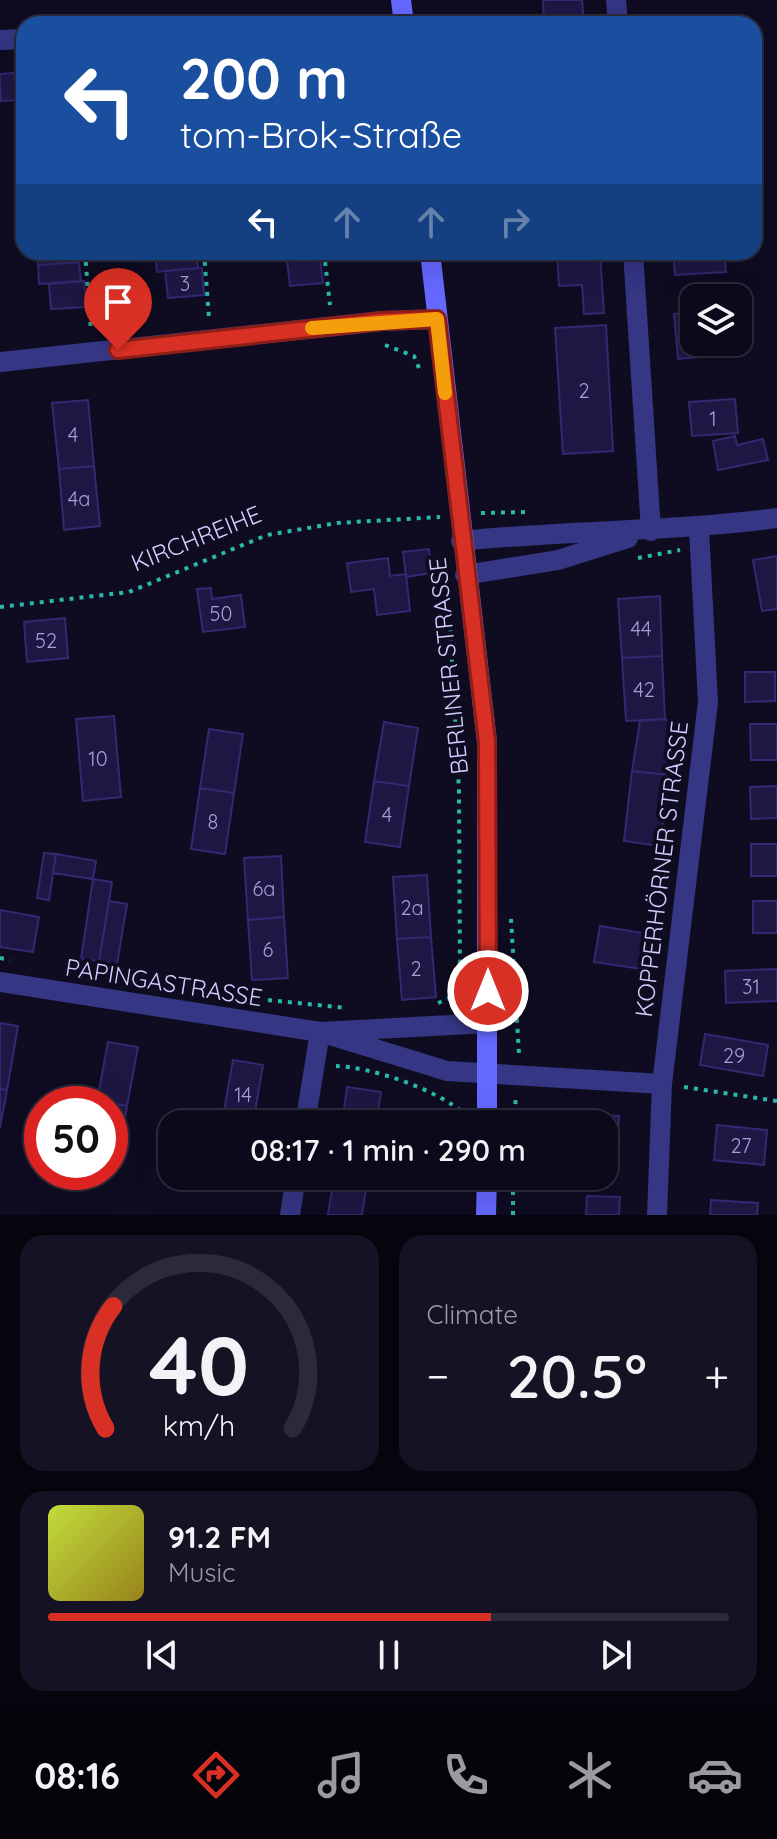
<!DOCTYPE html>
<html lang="en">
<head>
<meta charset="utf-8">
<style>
	:root { --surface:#0b091a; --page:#141223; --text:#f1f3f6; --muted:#9a9aa2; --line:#2b2a39; --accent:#d93025 }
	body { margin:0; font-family:Quicksand,sans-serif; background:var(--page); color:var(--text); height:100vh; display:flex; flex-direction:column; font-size:30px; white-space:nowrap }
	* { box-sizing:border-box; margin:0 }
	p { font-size:26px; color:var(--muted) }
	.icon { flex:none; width:44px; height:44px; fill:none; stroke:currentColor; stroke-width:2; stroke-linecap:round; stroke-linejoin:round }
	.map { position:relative; height:1215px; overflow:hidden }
	.side { display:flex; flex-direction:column; gap:20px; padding:20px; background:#06050e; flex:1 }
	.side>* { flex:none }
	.hud { position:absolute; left:16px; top:16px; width:746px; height:244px; border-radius:24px; box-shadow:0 8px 32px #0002,0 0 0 2px var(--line); background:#1a4fa0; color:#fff; overflow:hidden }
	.buttons { position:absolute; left:680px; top:284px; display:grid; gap:16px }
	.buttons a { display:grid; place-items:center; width:72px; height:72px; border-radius:16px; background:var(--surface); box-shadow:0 8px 32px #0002,0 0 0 2px var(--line); font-size:40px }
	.speed { position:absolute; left:24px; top:1086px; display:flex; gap:16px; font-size:40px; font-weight:700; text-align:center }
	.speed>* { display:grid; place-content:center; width:104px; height:104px; border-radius:50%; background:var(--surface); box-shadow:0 8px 32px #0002,0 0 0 2px var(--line); line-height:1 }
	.speed .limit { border:12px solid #d22; background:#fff; color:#111 }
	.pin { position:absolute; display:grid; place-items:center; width:68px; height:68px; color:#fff; margin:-82px -34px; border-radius:50% 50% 50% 0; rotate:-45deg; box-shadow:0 0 8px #0007 }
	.pin .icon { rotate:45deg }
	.me { position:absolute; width:88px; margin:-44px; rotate:0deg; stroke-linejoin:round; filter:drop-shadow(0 0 6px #0008) }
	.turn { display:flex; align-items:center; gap:28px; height:168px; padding:0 32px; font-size:36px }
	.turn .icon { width:104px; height:104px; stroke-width:2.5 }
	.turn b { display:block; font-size:56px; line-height:68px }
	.lanes { display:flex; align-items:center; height:76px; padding:0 32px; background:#0003; justify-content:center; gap:40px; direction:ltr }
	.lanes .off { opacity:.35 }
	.big { font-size:60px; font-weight:600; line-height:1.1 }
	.side .widget { flex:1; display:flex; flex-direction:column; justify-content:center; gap:12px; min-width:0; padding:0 28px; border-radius:24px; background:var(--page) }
	.side .dial { align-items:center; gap:0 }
	.dial svg { height:208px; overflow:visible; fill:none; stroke:var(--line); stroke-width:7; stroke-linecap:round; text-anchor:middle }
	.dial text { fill:var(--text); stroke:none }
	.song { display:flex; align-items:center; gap:24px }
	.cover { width:96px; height:96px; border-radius:12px; background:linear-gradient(135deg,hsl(70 70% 55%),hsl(50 70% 35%)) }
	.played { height:8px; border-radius:4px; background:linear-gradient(90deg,var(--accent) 65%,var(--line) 65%) }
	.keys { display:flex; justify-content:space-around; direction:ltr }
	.heat { display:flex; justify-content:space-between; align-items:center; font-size:44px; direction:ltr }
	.side .tiles { flex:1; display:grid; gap:20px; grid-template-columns:1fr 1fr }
	.widget:last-child { grid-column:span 2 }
	.trip { position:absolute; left:158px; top:1110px; width:460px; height:80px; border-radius:24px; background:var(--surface); box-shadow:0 8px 32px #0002,0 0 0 2px var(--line); font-weight:600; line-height:80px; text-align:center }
	.tab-bar { display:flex; height:128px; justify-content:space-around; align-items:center; background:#04040a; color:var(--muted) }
	.tab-bar .icon { width:56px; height:56px }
	.tab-bar .current { color:var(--accent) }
	.tab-bar b { font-size:36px; color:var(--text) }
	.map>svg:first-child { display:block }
	.building { fill:#1e1744; stroke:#332871; stroke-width:2 }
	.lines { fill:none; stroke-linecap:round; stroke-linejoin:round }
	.path { stroke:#28b9a9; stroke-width:4; stroke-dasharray:4 6; stroke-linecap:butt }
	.minor { stroke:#353684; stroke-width:20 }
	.secondary { stroke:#6468ff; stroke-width:20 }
	.route-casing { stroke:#8d1f18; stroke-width:20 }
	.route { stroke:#d93025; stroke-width:14 }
	.slow { stroke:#f59e0b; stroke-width:14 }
	.labels { text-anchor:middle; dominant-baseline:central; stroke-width:8; stroke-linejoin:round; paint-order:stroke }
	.number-label { font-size:20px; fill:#a4a0d0 }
	.street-label { font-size:24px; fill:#d0cdff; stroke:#0f0c22 }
</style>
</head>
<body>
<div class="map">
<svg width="777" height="1215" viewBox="0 0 777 1215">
	<rect width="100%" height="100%" fill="#0f0c22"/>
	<path class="building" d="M543,0h39l2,24h-40z
		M24,72v54l-2,-26 -21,1 -1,-13v-14z
		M37,252h41l1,10 -41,3z
		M155,252h41l2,16 -41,4z
		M275,252h45v5l-44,3z
		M600,252l4,61 -20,1 -2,-29 -23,1 -2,-33z
		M673,252h51l2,20 -51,3z
		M320,257l3,26 -33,3 -3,-26z
		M79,262l2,19 -42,3 -1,-19z
		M198,268h4l2,27 -36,3 -3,-27z
		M84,281l2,26 -35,2 -2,-25z
		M694,312v30h35l1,12 -52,5 -4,-45z
		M606,325l7,126 -50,3 -8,-126z
		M735,399l3,34 -46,3 -3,-34z
		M88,400l6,66 -35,3 -7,-66z
		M735,436l2,9 26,-6 5,21 -50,10 -5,-29z
		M94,466l6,60 -36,4 -5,-61z
		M429,549l3,24 -26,4 -3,-25z
		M777,556v53l-15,2 -9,-51z
		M388,558l2,18 16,-2 4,37 -33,4 -3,-26 -23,3 -4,-29z
		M211,588l1,11 29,-4 4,32 -42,5 -6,-43z
		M660,596l2,60 -40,2 -4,-59z
		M65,618l3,40 -41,4 -3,-40z
		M662,656l3,63 -39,2 -4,-63z
		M745,672h30v29l-30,1z
		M114,716l7,81 -38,4 -7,-82z
		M665,719l12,7 -8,49 -37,-4 8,-50z
		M384,722l34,6 -9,58 -35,-5z
		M750,724h27v36h-26z
		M209,729l34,5 -9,59 -34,-5z
		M632,771l37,4 -9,71 -36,-5z
		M374,781l35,5 -9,61 -35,-5z
		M777,786v32l-26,1 -1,-32z
		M200,788l34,5 -9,61 -34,-5z
		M751,844h26v32h-26z
		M44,853l12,1 -7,46 -12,-2z
		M56,854l40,7 -3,18 -40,-6z
		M281,856l3,61 -36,3 -4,-62z
		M427,875l4,62 -34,2 -4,-62z
		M93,879l19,3 -13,79 -18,-2z
		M109,901l18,3 -10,60 -18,-3z
		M753,901h24v32h-24z
		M0,910l39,7 -6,35 -33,-5z
		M284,917l4,61 -36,2 -4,-60z
		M600,926l48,8 -6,35 -48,-7z
		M431,937l5,60 -34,3 -5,-61z
		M777,969v32l-51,2 -1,-32z
		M0,1023l18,3 -11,64 -7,-1z
		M705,1034l63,11 -5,31 -63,-11z
		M108,1042l30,5 -11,59 -30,-5z
		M233,1060l30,5 -10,59 -31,-2z
		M347,1087l34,5 -5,32h-34z
		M0,1089l7,1 -7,38z
		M97,1101l30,5 -11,64 -6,-1v-65h-13z
		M590,1114l29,2 -2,48h-13v-40h-14z
		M717,1125l50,5 -3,35 -50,-5z
		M212,1176h32l-2,12 -31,-5z
		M334,1176h34l-6,39h-34z
		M587,1196l33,1 -1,18h-33z
		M711,1200l47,3 -1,12h-47z"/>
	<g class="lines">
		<path class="path" d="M85,252l6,79
			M204,252l5,66
			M324,252l6,53
			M385,345l29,11 7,17
			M481,513l47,-1
			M638,558l42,-8
			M0,607l129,-15 138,-57 70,-12 103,-6
			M511,919l8,135
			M0,958l10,2
			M268,1000l79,8
			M438,1003l10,-4 12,-18 -1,-190 -9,-168
			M336,1066c35,1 103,24 128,48
			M684,1087l93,14
			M514,1124l2,-29
			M513,1215v-39"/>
		<path class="minor" d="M616,0l2,24
			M0,40l24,-1
			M633,252l18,279
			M0,362l382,-41 55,-2
			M461,541c105,-11 211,-9 316,-23
			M465,575l93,-15 70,-22
			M0,982l320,50 127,39 215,13
			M305,1124l15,-92 168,-9
			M290,1215l6,-39
			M657,1215l5,-131 46,-382 -9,-173"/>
		<path class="secondary" d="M401,0l3,24
			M430,252l57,490v382
			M486,1215l1,-39"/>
	</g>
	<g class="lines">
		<defs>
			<path id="route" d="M118,350l264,-29 55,-2 50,423 1,249"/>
		</defs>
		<use href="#route" class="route-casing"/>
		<use href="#route" class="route"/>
		<path class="slow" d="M312,328l125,-9 8,74"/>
	</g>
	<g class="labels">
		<g class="number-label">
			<text x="185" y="283">3</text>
			<text x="584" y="390">2</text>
			<text x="713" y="418">1</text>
			<text x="73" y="434">4</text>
			<text x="79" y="498">4a</text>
			<text x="221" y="613">50</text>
			<text x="641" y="628">44</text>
			<text x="46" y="640">52</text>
			<text x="644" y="689">42</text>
			<text x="98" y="758">10</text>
			<text x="387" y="814">4</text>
			<text x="213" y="821">8</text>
			<text x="264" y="888">6a</text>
			<text x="412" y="907">2a</text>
			<text x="268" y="949">6</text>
			<text x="416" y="968">2</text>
			<text x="751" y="986">31</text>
			<text x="734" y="1055">29</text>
			<text x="243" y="1094">14</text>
			<text x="741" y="1145">27</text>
		</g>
		<g class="street-label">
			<text transform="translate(196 538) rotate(-22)">KIRCHREIHE</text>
			<text transform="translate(448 666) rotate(-96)">BERLINER STRASSE</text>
			<text transform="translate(661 869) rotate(-83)">KOPPERHÖRNER STRASSE</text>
			<text transform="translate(164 982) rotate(9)">PAPINGASTRASSE</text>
		</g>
	</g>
</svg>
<div class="buttons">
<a><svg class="icon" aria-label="layers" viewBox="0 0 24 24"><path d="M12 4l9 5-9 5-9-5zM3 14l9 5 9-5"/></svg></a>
</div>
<div class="speed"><div class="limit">50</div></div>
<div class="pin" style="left:118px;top:350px;background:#d93025"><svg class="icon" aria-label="arrive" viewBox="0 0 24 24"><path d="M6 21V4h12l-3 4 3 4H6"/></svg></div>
<svg class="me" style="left:488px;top:991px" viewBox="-20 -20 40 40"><circle r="17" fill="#d93025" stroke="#fff" stroke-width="3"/><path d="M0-11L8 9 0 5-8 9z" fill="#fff"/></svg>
<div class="trip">08:17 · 1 min · 290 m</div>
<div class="hud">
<div class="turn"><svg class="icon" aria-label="left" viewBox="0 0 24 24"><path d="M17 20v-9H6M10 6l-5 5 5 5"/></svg><div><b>200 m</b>tom-Brok-Straße</div></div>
<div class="lanes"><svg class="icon" aria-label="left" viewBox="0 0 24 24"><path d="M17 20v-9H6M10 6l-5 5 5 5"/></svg><svg class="icon off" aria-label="ahead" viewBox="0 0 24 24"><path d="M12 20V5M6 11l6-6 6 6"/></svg><svg class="icon off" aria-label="ahead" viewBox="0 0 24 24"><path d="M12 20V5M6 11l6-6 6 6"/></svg><svg class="icon off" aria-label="right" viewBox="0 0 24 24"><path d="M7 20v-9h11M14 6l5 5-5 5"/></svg></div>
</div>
</div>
<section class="side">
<div class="tiles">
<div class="widget dial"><svg viewBox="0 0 100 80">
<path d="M14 69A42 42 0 1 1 86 69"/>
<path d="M14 69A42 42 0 0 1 17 22" stroke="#d93025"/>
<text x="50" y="56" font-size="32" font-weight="700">40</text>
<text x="50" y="72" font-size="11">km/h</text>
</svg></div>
<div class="widget"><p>Climate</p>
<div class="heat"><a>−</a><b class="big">20.5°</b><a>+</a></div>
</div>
<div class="widget">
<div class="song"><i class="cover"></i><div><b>91.2 FM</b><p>Music</p></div></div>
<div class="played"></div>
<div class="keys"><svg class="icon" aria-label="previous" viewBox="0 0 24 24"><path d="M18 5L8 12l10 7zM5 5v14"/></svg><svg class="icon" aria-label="pause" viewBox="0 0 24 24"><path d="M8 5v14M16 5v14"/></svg><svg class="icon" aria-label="next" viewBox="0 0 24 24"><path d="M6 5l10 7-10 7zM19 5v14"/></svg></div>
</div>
</div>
</section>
<nav class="tab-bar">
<b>08:16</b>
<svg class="icon current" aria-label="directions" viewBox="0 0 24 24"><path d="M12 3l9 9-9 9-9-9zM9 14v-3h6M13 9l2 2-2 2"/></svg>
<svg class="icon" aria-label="music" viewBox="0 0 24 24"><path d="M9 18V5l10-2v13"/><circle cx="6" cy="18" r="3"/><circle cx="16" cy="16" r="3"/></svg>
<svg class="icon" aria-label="phone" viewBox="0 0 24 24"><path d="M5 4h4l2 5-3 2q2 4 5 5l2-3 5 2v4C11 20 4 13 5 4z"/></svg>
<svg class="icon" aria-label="climate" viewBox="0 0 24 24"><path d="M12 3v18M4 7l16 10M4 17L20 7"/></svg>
<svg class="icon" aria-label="car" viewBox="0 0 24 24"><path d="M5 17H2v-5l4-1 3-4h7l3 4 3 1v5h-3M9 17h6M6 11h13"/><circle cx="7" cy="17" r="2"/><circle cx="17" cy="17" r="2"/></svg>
</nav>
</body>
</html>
